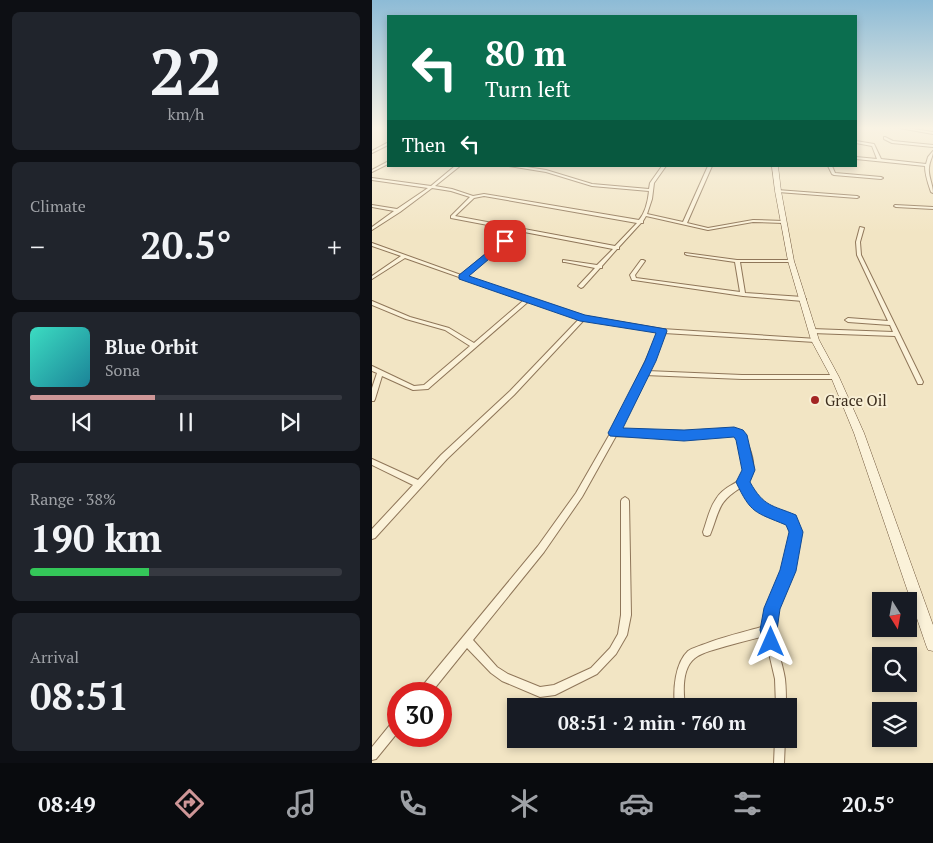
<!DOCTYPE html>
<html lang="en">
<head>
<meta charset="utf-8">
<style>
	:root { --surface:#171b24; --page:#20242c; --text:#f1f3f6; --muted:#9ea1a6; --line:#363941; --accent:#ce9697 }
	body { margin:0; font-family:"PT Serif",serif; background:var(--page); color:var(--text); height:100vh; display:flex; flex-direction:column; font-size:19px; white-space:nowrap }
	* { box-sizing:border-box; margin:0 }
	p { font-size:16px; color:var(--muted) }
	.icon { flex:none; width:28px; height:28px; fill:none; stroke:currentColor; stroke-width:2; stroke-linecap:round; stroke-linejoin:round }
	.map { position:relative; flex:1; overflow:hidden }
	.side { display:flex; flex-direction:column; gap:12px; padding:12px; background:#0d0f14; width:372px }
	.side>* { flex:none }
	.hud { position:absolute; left:15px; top:15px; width:470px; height:152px; border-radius:0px; box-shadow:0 2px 8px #0003; background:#0b6e4f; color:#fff; overflow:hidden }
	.needle { width:32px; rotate:169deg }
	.controls { position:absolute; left:500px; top:592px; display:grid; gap:10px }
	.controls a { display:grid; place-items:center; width:45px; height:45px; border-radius:0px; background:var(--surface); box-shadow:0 2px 8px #0003; font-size:25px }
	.speed { position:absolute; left:15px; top:682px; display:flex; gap:10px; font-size:25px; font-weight:700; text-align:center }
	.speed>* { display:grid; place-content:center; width:65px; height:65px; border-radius:50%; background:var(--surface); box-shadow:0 2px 8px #0003; line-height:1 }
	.speed .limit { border:8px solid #d22; background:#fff; color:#111 }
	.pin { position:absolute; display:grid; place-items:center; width:42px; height:42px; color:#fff; margin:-21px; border-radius:10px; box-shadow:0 2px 8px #0006 }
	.me { position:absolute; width:55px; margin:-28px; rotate:0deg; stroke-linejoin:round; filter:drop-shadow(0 0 4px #0008) }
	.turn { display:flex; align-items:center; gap:18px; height:105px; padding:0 15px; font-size:22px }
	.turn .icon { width:65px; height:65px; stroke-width:2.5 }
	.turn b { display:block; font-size:35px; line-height:42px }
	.then { display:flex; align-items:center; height:48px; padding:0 15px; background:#0003; gap:10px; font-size:19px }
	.big { font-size:38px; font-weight:800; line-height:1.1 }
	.side .tile { flex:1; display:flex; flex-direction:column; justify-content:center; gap:8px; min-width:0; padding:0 18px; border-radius:8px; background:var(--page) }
	.side .dial { align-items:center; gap:0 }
	.dial b { font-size:65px; line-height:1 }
	.song { display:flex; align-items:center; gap:15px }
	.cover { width:60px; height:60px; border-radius:8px; background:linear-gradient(135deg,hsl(170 70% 55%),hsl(190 70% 35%)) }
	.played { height:5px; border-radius:2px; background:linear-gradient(90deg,var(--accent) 40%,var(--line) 40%) }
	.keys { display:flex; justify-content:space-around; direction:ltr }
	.heat { display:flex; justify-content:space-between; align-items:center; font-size:28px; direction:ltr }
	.charge { height:8px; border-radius:4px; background:linear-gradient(90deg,#34c759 38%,var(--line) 0) }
	.trip { position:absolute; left:135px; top:698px; width:290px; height:50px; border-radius:0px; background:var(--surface); box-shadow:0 2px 8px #0003; font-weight:800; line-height:50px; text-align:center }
	.menu { display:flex; height:80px; justify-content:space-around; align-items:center; background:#090b0e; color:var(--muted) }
	.menu .icon { width:35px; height:35px }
	.menu .selected { color:var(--accent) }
	.menu b { font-size:22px; color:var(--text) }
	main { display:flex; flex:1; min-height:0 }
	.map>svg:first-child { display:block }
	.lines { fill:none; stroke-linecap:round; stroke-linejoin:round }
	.street-casing { stroke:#8f7659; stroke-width:2 }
	.secondary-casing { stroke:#70573c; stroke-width:1 }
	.street { fill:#fbf2d9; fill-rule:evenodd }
	.secondary { fill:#fbf2d9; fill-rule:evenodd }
	.route { fill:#1a73e8; stroke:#114b97 }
	.poi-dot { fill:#a32523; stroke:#f8efd5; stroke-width:2 }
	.labels { text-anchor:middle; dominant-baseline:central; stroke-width:4; stroke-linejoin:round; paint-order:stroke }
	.poi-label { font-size:15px; fill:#3d2e1e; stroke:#f8efd5; text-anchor:start }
</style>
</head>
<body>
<main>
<section class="side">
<div class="tile dial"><b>22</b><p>km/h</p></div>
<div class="tile"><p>Climate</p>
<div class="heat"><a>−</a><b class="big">20.5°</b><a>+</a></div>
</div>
<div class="tile">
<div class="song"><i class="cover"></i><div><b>Blue Orbit</b><p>Sona</p></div></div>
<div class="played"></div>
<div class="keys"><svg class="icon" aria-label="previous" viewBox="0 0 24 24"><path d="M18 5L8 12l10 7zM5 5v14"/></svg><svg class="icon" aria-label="pause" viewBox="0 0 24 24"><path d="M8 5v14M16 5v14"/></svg><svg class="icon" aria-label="next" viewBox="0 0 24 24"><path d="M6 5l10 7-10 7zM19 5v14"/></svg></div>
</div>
<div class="tile"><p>Range · 38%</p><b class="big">190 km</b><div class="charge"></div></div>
<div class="tile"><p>Arrival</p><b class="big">08:51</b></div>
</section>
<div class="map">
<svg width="561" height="763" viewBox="0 0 561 763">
	<rect width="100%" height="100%" fill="#f2e5c4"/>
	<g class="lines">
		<defs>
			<path id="street" d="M522,127h6l33,5v2z
				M513,137l8,4 40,4v2l-41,-4 -8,-4v-2z
				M484,141l18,3 7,15 45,5 2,-7 5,-6c0,6 -4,11 -4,17 -1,8 4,16 4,25l-2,-1c-3,-9 -6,-17 -6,-26l-69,-7v-2l21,2 -5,-13 -16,-3z
				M15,143h1v2l-16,8v-2z
				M15,162h1v2l-16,8v-2z
				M83,166h5l-25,20 17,3 21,7 11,-2 155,26c6,-7 9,-19 10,-29l-57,-5 -46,-14 -37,-6h11l26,4 46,14 57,5 1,-6 12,-17h4l-12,17 -2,16 -5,15 36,8 25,-56h4l-25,57 21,5 45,-8 31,1 2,1 -2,1 -31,-1 -45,8 -62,-14 -3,5v2h-2l-22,24v2h-2l-15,17v2h-2l-17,19 -2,1 -3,-2 1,-1 16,-17 -30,-6h-2v-2l34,5 16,-16 -94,-18 -53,46 118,39 78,13 155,10 1,1 -3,2 -151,-9 -17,38 95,4h93l3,2 -3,2h-93l-97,-4 -20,44 -6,11 65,2 50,-3c13,6 21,29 19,43 -1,4 -4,7 -6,11 3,6 7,14 12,19 12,10 33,6 39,22 10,27 -18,64 -23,91 -4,23 7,43 10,64 1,9 1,18 1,27h-10l-1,-27 -10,-43c-17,4 -35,9 -52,14 -6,2 -13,4 -18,8 -13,10 -12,33 -10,48h-10c-2,-16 0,-43 13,-55 4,-3 9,-4 14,-6 20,-8 42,-13 63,-19 0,-6 1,-12 3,-19 5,-17 34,-69 20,-84 -8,-10 -25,-8 -34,-16 -6,-5 -9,-13 -12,-20 -25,15 -22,23 -32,48l-3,1 -3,-1 -1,-3c4,-11 6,-23 13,-33 13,-21 35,-11 28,-44 -2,-8 -4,-15 -11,-20l-49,3 -68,-2 -34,61 -38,55 -71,88 24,27 11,7 32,13 14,-2 37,-17 19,-20 8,-14 3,-19v-114l1,-2 3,-2 3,2 1,2 2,114 -4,20 -11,19 -19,20 -42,21 -15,2 -38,-16 -11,-8 -24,-25 -37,46h-12l1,-4 119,-144 38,-53 43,-75 40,-86 -75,-12 -70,75 -67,64 -72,79 -3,1v-10l41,-44 -41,-20v-6l46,21 23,-25 69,-64 69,-72 -50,-18 -101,88 -15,1 -31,-14 -7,23 -1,2h-2v-13l5,-15 -5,-2v-5l42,20 10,-1 46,-39 -25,-16 -39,-11 -34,-14v-4l38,16 39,11 25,15 50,-43 -119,-42 -33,21v-3l29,-20 -29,-10v-3l89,32 53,-45 -63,-12v-2l19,-19 -19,-6 -19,-3 -32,24 -28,18v-3l22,-16 -22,-4v-2l25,4 31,-21 -56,-8v-2l59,8zM112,196l153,27 -22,23 -160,-30 19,-18z
				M456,166h4l3,7 46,4 2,1 -2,1 -47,-4 -2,-1z
				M405,190l80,6 2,1 -2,1 -79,-6h-1z
				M523,205l38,2v2l-37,-2 -2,-1z
				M488,227l4,1 -4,14 1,13 62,127 -1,2h-4l-23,-48 -83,-3 -3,-2 3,-2 81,3 -3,-7 -42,-3 -3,-2 3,-2 40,3 -31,-66 -1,-13z
				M313,253l52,7h56v1l-2,1h-51l5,31 58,4 3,2 -3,2 -60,-5 -109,-16h-2l-2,-5 11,-15h2l2,1 -10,14 1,3 104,14 -5,-30 -48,-7 -2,-1z
				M26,719v13l-22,27 -4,1v-13l22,-27z
				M403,739h10l-1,24h-10z"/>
			<path id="secondary" d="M400,166h6l3,25 13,70 25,79 20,37 25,56 69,192v26l-5,-1 -2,-5 -72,-212 -23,-56 -20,-37 -23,-79 -13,-70z"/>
		</defs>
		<use href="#street" class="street-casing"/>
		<use href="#secondary" class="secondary-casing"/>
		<use href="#street" class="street"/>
		<use href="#secondary" class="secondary"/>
	</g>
	<linearGradient id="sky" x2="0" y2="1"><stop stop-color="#8dbbd6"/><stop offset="0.55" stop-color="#f9f3e4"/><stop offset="1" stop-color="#f9f3e4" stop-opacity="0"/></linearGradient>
	<rect width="561" height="233" fill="url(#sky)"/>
	<path class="route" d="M133,238l5,3 -2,2 -39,33 116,39 81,14 1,2 -11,30 -33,67 61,2 50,-3 9,3 4,5 8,35 -5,12c14,25 22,23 46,33l7,17 -7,39 -16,38 -3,21 2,12 -2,6 -6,2 -6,-2 -5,-18 4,-22 16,-38 9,-38 -3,-7c-31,-13 -35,-11 -50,-43l6,-12 -6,-30 -2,-3 -50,4 -74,-5 -2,-3 37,-72 11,-28 -76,-12 -121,-42v-4z"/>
	<circle class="poi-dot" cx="443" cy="400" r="5"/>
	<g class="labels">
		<g class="poi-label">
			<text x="453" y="400">Grace Oil</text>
		</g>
	</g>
</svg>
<div class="controls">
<a><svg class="needle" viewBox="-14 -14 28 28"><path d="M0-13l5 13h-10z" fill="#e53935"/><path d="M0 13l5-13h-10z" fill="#9ea1a6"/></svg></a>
<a><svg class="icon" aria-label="search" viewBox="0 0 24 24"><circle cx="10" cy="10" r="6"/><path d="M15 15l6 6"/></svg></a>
<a><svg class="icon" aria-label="layers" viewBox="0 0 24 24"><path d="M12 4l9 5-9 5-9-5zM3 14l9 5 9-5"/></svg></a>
</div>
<div class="speed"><div class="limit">30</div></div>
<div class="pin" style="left:133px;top:241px;background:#d93025"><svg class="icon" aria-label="arrive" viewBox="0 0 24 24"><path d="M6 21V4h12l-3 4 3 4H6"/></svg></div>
<svg class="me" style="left:399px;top:642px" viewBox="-20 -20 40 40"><path d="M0-17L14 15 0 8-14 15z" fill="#1a73e8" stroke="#fff" stroke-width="4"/></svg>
<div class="trip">08:51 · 2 min · 760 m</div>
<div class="hud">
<div class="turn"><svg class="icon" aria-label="left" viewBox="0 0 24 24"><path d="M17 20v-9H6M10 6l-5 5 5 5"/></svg><div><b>80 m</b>Turn left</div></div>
<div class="then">Then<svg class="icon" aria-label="left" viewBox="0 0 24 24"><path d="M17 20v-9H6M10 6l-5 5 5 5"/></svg></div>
</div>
</div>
</main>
<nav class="menu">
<b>08:49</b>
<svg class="icon selected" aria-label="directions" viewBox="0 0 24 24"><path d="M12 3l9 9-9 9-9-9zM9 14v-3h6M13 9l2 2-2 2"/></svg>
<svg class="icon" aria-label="music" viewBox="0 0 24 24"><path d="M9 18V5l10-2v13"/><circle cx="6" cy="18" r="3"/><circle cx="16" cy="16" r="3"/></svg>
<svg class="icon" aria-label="phone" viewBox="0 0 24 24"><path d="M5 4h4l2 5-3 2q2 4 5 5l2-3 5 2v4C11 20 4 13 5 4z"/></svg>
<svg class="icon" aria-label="climate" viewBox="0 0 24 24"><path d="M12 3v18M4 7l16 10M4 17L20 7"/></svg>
<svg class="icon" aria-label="car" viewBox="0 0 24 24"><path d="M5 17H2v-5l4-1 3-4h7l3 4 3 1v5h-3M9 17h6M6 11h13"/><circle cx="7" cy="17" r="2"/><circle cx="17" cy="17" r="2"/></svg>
<svg class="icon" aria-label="filters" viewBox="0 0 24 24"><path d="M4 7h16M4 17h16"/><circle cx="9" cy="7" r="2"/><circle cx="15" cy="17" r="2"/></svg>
<b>20.5°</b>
</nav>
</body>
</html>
